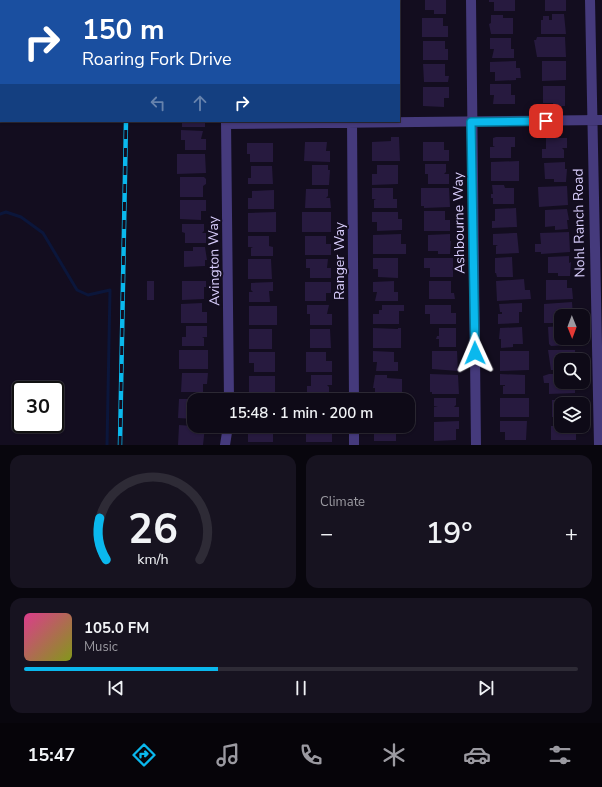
<!DOCTYPE html>
<html lang="en">
<head>
<meta charset="utf-8">
<style>
	:root { --surface:#0e0a17; --page:#171320; --text:#f1f3f6; --muted:#9b9aa1; --line:#2e2b36; --accent:#0ab8ed }
	body { margin:0; font-family:"Nunito Sans",sans-serif; background:var(--page); color:var(--text); height:100vh; display:flex; flex-direction:column; font-size:15px; white-space:nowrap }
	* { box-sizing:border-box; margin:0 }
	p { font-size:13px; color:var(--muted) }
	.icon { flex:none; width:22px; height:22px; fill:none; stroke:currentColor; stroke-width:2; stroke-linecap:round; stroke-linejoin:round }
	.map { position:relative; height:445px; overflow:hidden }
	.drawer { display:flex; flex-direction:column; gap:10px; padding:10px; background:#08060d; flex:1 }
	.drawer>* { flex:none }
	.banner { position:absolute; left:0px; top:0px; width:400px; height:122px; box-shadow:0 1px 3px #0004,0 0 0 1px var(--line); background:#1a4fa0; color:#fff; overflow:hidden }
	.needle { width:26px; rotate:179deg }
	.controls { position:absolute; left:554px; top:309px; display:grid; gap:8px }
	.controls a { display:grid; place-items:center; width:36px; height:36px; border-radius:8px; background:var(--surface); box-shadow:0 1px 3px #0004,0 0 0 1px var(--line); font-size:20px }
	.speed { position:absolute; left:12px; top:381px; display:flex; gap:8px; font-size:20px; font-weight:700; text-align:center }
	.speed>* { display:grid; place-content:center; width:52px; height:52px; border-radius:50%; background:var(--surface); box-shadow:0 1px 3px #0004,0 0 0 1px var(--line); line-height:1 }
	.speed .limit { border:2px solid #111; border-radius:6px; background:#fff; color:#111 }
	.pin { position:absolute; display:grid; place-items:center; width:34px; height:34px; color:#fff; margin:-17px; border-radius:8px; box-shadow:0 2px 6px #0006 }
	.me { position:absolute; width:44px; margin:-22px; rotate:359deg; stroke-linejoin:round; filter:drop-shadow(0 0 3px #0008) }
	.turn { display:flex; align-items:center; gap:14px; height:84px; padding:0 16px; font-size:18px }
	.turn .icon { width:52px; height:52px; stroke-width:2.5 }
	.turn b { display:block; font-size:28px; line-height:34px }
	.lanes { display:flex; align-items:center; height:38px; padding:0 16px; background:#0003; justify-content:center; gap:20px; direction:ltr }
	.lanes .off { opacity:.35 }
	.big { font-size:30px; font-weight:600; line-height:1.1 }
	.drawer .tile { flex:1; display:flex; flex-direction:column; justify-content:center; gap:6px; min-width:0; padding:0 14px; border-radius:12px; background:var(--page) }
	.drawer .dial { align-items:center; gap:0 }
	.dial svg { height:104px; overflow:visible; fill:none; stroke:var(--line); stroke-width:7; stroke-linecap:round; text-anchor:middle }
	.dial text { fill:var(--text); stroke:none }
	.song { display:flex; align-items:center; gap:12px }
	.cover { width:48px; height:48px; border-radius:6px; background:linear-gradient(135deg,hsl(330 70% 55%),hsl(70 70% 35%)) }
	.played { height:4px; border-radius:2px; background:linear-gradient(90deg,var(--accent) 35%,var(--line) 35%) }
	.keys { display:flex; justify-content:space-around; direction:ltr }
	.heat { display:flex; justify-content:space-between; align-items:center; font-size:22px; direction:ltr }
	.drawer .tiles { flex:1; display:grid; gap:10px; grid-template-columns:1fr 1fr }
	.tile:last-child { grid-column:span 2 }
	.trip { position:absolute; left:187px; top:393px; width:228px; height:40px; border-radius:12px; background:var(--surface); box-shadow:0 1px 3px #0004,0 0 0 1px var(--line); font-weight:600; line-height:40px; text-align:center }
	.tabs { display:flex; height:64px; justify-content:space-around; align-items:center; background:#060409; color:var(--muted) }
	.tabs .icon { width:28px; height:28px }
	.tabs .on { color:var(--accent) }
	.tabs b { font-size:18px; color:var(--text) }
	.map>svg:first-child { display:block }
	.lines { fill:none; stroke-linecap:round; stroke-linejoin:round }
	.stream { stroke:#0b163b; stroke-width:3 }
	.building { fill:#271a3f }
	.minor { stroke:#453a7c; stroke-width:10 }
	.rail-casing { stroke:#0ab8ed; stroke-width:4.5 }
	.rail { stroke:#130d1f; stroke-width:3; stroke-dasharray:9; stroke-linecap:butt }
	.route-casing { stroke:#06789a; stroke-width:10 }
	.route { stroke:#0ab8ed; stroke-width:7 }
	.labels { text-anchor:middle; dominant-baseline:central; stroke-width:4; stroke-linejoin:round; paint-order:stroke }
	.street-label { font-size:14px; fill:#d9cefd; stroke:#130d1f }
</style>
</head>
<body>
<div class="map">
<svg width="602" height="445" viewBox="0 0 602 445">
	<rect width="100%" height="100%" fill="#130d1f"/>
	<g class="lines">
		<path class="stream" d="M0,214l6,-2 15,5 22,16 34,57 11,5 22,-5 -3,155"/>
	</g>
	<path class="building" d="M425,0h21v14h-12v-4h-9z
		M489,0h26v11h-21v-9h-5z
		M545,0h21v11h-21z
		M552,14h12l2,20h-25v-14h2v-4h6v4h3z
		M491,15h12v3h10v16h-22l-2,-10 2,-1z
		M422,18h21v8h5v11h-26z
		M537,37h28l1,20h-29l-3,-17h2z
		M490,38h21v11h3v9h-22l2,-9h-4z
		M423,41h22v8h3v11h-25z
		M516,61v7h4l1,10h-5v2l-21,1v-9h-5v-10z
		M542,61h24v19l-24,1z
		M423,64h22v12h4l-1,6h-24z
		M490,84h21v11h4v9h-22l1,-9h-4z
		M543,86h22v20h-12v-3h-10z
		M423,87h26v11h-5v9l-21,-1z
		M182,121h23v6h-23z
		M181,130l22,1 -2,8h5v11h-21v-10h-4z
		M391,137h8l1,24h-28v-19l19,-1z
		M496,137h19v10h-4v11h-21v-11h5l-2,-1v-8z
		M546,138h21v10h-5l2,2v8h-22v-9h4z
		M305,142h22l-1,9h4v11l-26,-1z
		M423,142h21v8h5v11h-26z
		M247,143h26v19h-23v-8h-3z
		M177,154h28l1,19 -29,1z
		M519,161v20h-28v-19z
		M565,162v7h2l-1,13h-12v-3h-9l-1,-16z
		M425,164h21v8l-2,2h5v10h-21v-10h-3z
		M312,165h16v5h2l-1,15h-17z
		M377,165h21v19l-26,1v-11h5z
		M251,166h21l1,18h-25v-6h3z
		M180,177h24l2,2v5l-3,2v11h-23z
		M492,185h12l1,3h9v16h-21v-6h-2v-4h2z
		M567,186l1,19 -29,2 -1,-20z
		M372,188h21v11h4v9h-23v-8l2,-1h-4z
		M421,188h28l1,19 -26,1v-2h-3z
		M306,189h22v7l-2,2h4l1,10h-26z
		M274,190v19h-26v-11h4v-7z
		M180,200h26v11h-5v9l-21,-1z
		M516,208l1,19 -25,1v-7h3v-12z
		M567,209l2,11h-2l1,9 -13,1v-4l-10,1v-17z
		M424,211h21v9h5v11h-26z
		M276,212v20h-28v-19z
		M302,212h29v20h-29z
		M372,212h26v7h4v11l-25,1v-9h-5z
		M182,224h22v7l-2,2h4v10h-21v-10l-3,-1z
		M569,232l1,20 -29,2v-2h-6v-8h6l-1,-11z
		M514,233h3l2,20 -23,1v-8l2,-1h-5v-11z
		M401,234v10h5v10h-33v-19z
		M450,234v7h1l-1,13h-12v-3h-10v-16z
		M248,236h21v10l4,1v9h-22v-8l2,-1h-5z
		M305,236h21v8h5v11h-26z
		M193,247h12l2,13h-2v6l-21,1v-16h9z
		M569,256v7l2,-1 -1,14h-12v-3h-10v-16z
		M512,257l1,20h-16l-1,-4h-1v-15z
		M373,258h25v20l-20,-1v-8h-5z
		M424,258h29v19h-23v-9h-6z
		M248,259h23l1,20h-24z
		M306,259h22l-1,9h4v10h-21v-10h-4z
		M524,279l1,11h5l1,9 -34,2 -1,-20z
		M546,280h21v8h5l1,11 -27,1z
		M147,281h7v19h-7z
		M182,281h24v6h-2v12l-22,1z
		M394,281v11h4v9h-23l2,-9h-4v-10z
		M429,281h22v12h3l1,6h-26z
		M273,282v9h-4l1,11h-21v-10h4l-2,-2v-7z
		M305,282h26v11h-5v8h-21z
		M572,302l1,14h-12v7h-17v-19z
		M202,303v9h5v11h-26v-19z
		M522,303v9h-3v11l-21,1v-10h4v-2h-2l-1,-8z
		M307,305h22l-2,9h5v11h-22v-11h-3z
		M382,305h22v6h-5v13h-26v-10h6v-4h3z
		M425,305h26v8h5v11h-26v-10h-5z
		M249,306h28v19h-28z
		M186,326h21v11h-5l2,1v8h-22v-9h4z
		M561,326v12h9v7l-19,1 -2,-2 -1,-17z
		M522,327l1,17h-10v3l-12,1v-9h-2l1,-11z
		M373,328l25,1v-1h3v20h-28z
		M439,328h17v19h-17v-8h-3l1,-3h2z
		M249,329h23v20h-23z
		M310,329h20l1,19h-21z
		M179,350h29v19h-29z
		M548,350h27v10h-14v10h-10z
		M373,351l21,1v10h4v9h-22l1,-9h-4z
		M432,351h25l1,20 -26,-2z
		M500,351h29v19l-29,1z
		M249,352h26v20h-21v-9h-5z
		M306,352h20v9h6v11h-26z
		M182,373h26l-1,11h-4v8h-22z
		M430,374l28,1 1,19h-27v-2h-2z
		M500,374l25,1v19h-22v-8h2v-1h-5z
		M549,374h12v8l14,1v10l-26,1v-11h-5l-1,-7z
		M311,375h21v10h-5l2,2v8h-22v-9h4z
		M375,375h12v3l15,1v15h-27v-6h-2z
		M249,376h26v19h-26z
		M562,397h12v7h-13v13h-9v-17h10z
		M434,398h22v7l-2,2h5v10h-25v-10l4,-1h-4z
		M500,398h29v19h-29z
		M179,399h15v20l-16,-1z
		M459,421v8h-3v11l-22,1v-19z
		M500,421h27l-1,19h-21v-8h-5z
		M179,425l26,2 -2,18h-25z
		M248,426h25v16h-25z
		M306,426h23l1,4h2v12h-26z
		M374,426h22v15h-22z
		M551,426h22l1,3h2v11h-25z"/>
	<g class="lines">
		<path class="minor" d="M226,0v1
			M351,0v1
			M471,0l5,445
			M590,0l9,445
			M226,121l3,279
			M352,121l2,279
			M226,124l376,-4
			M354,426v19
			M225,445l3,-19"/>
		<defs>
			<path id="rail" d="M128,1v-1
				M120,445l6,-324"/>
		</defs>
		<use href="#rail" class="rail-casing"/>
		<use href="#rail" class="rail"/>
	</g>
	<g class="lines">
		<defs>
			<path id="route" d="M475,353l-4,-231 75,-1"/>
		</defs>
		<use href="#route" class="route-casing"/>
		<use href="#route" class="route"/>
	</g>
	<g class="labels">
		<g class="street-label">
			<text transform="translate(459 223) rotate(-91)">Ashbourne Way</text>
			<text transform="translate(579 223) rotate(-91)">Nohl Ranch Road</text>
			<text transform="translate(214 261) rotate(-91)">Avington Way</text>
			<text transform="translate(339 261) rotate(-90)">Ranger Way</text>
		</g>
	</g>
</svg>
<div class="controls">
<a><svg class="needle" viewBox="-14 -14 28 28"><path d="M0-13l5 13h-10z" fill="#e53935"/><path d="M0 13l5-13h-10z" fill="#9b9aa1"/></svg></a>
<a><svg class="icon" aria-label="search" viewBox="0 0 24 24"><circle cx="10" cy="10" r="6"/><path d="M15 15l6 6"/></svg></a>
<a><svg class="icon" aria-label="layers" viewBox="0 0 24 24"><path d="M12 4l9 5-9 5-9-5zM3 14l9 5 9-5"/></svg></a>
</div>
<div class="speed"><div class="limit">30</div></div>
<div class="pin" style="left:546px;top:121px;background:#d93025"><svg class="icon" aria-label="arrive" viewBox="0 0 24 24"><path d="M6 21V4h12l-3 4 3 4H6"/></svg></div>
<svg class="me" style="left:475px;top:353px" viewBox="-20 -20 40 40"><path d="M0-17L14 15 0 8-14 15z" fill="#0ab8ed" stroke="#fff" stroke-width="4"/></svg>
<div class="trip">15:48 · 1 min · 200 m</div>
<div class="banner">
<div class="turn"><svg class="icon" aria-label="right" viewBox="0 0 24 24"><path d="M7 20v-9h11M14 6l5 5-5 5"/></svg><div><b>150 m</b>Roaring Fork Drive</div></div>
<div class="lanes"><svg class="icon off" aria-label="left" viewBox="0 0 24 24"><path d="M17 20v-9H6M10 6l-5 5 5 5"/></svg><svg class="icon off" aria-label="ahead" viewBox="0 0 24 24"><path d="M12 20V5M6 11l6-6 6 6"/></svg><svg class="icon" aria-label="right" viewBox="0 0 24 24"><path d="M7 20v-9h11M14 6l5 5-5 5"/></svg></div>
</div>
</div>
<section class="drawer">
<div class="tiles">
<div class="tile dial"><svg viewBox="0 0 100 80">
<path d="M14 69A42 42 0 1 1 86 69"/>
<path d="M14 69A42 42 0 0 1 9 37" stroke="#0ab8ed"/>
<text x="50" y="56" font-size="32" font-weight="700">26</text>
<text x="50" y="72" font-size="11">km/h</text>
</svg></div>
<div class="tile"><p>Climate</p>
<div class="heat"><a>−</a><b class="big">19°</b><a>+</a></div>
</div>
<div class="tile">
<div class="song"><i class="cover"></i><div><b>105.0 FM</b><p>Music</p></div></div>
<div class="played"></div>
<div class="keys"><svg class="icon" aria-label="previous" viewBox="0 0 24 24"><path d="M18 5L8 12l10 7zM5 5v14"/></svg><svg class="icon" aria-label="pause" viewBox="0 0 24 24"><path d="M8 5v14M16 5v14"/></svg><svg class="icon" aria-label="next" viewBox="0 0 24 24"><path d="M6 5l10 7-10 7zM19 5v14"/></svg></div>
</div>
</div>
</section>
<nav class="tabs">
<b>15:47</b>
<svg class="icon on" aria-label="directions" viewBox="0 0 24 24"><path d="M12 3l9 9-9 9-9-9zM9 14v-3h6M13 9l2 2-2 2"/></svg>
<svg class="icon" aria-label="music" viewBox="0 0 24 24"><path d="M9 18V5l10-2v13"/><circle cx="6" cy="18" r="3"/><circle cx="16" cy="16" r="3"/></svg>
<svg class="icon" aria-label="phone" viewBox="0 0 24 24"><path d="M5 4h4l2 5-3 2q2 4 5 5l2-3 5 2v4C11 20 4 13 5 4z"/></svg>
<svg class="icon" aria-label="climate" viewBox="0 0 24 24"><path d="M12 3v18M4 7l16 10M4 17L20 7"/></svg>
<svg class="icon" aria-label="car" viewBox="0 0 24 24"><path d="M5 17H2v-5l4-1 3-4h7l3 4 3 1v5h-3M9 17h6M6 11h13"/><circle cx="7" cy="17" r="2"/><circle cx="17" cy="17" r="2"/></svg>
<svg class="icon" aria-label="filters" viewBox="0 0 24 24"><path d="M4 7h16M4 17h16"/><circle cx="9" cy="7" r="2"/><circle cx="15" cy="17" r="2"/></svg>
</nav>
</body>
</html>
